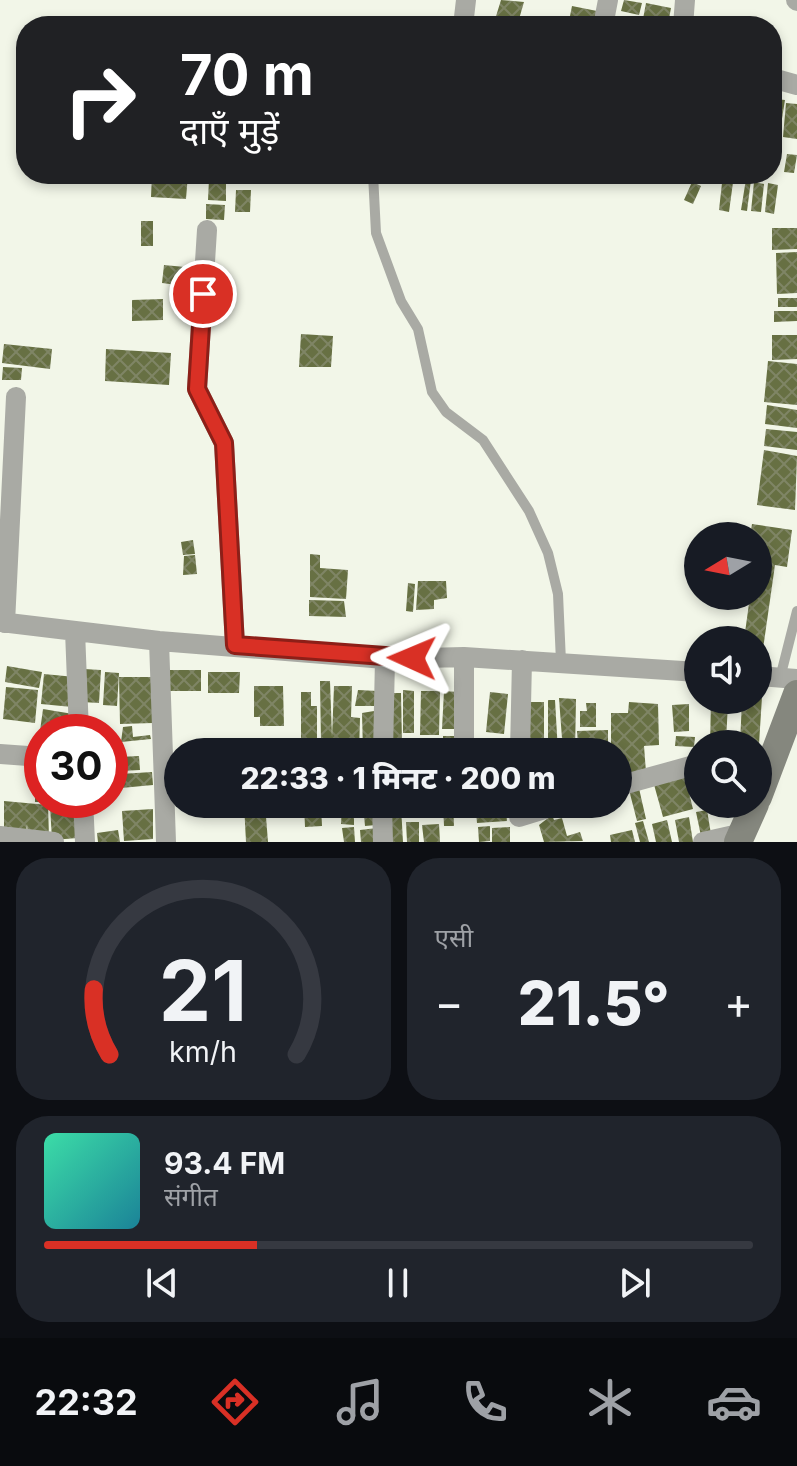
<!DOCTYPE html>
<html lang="hi">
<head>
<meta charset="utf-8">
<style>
	:root { --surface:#171b24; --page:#20242c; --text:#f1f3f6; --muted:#9ea1a6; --line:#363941; --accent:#d93025 }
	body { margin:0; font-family:Inter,"Noto Sans Devanagari",sans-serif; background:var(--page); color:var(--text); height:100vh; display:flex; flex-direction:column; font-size:30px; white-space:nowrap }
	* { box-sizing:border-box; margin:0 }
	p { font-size:26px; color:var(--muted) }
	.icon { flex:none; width:44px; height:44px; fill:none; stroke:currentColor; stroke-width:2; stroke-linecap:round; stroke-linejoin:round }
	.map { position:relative; height:842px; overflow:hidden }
	.details { display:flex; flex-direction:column; gap:16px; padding:16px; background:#0d0f14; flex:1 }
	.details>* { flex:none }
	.banner { position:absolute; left:16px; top:16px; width:766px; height:168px; border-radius:32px; box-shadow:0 4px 12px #0003; background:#202124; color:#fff; overflow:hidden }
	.needle { width:52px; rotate:260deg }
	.buttons { position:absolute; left:684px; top:522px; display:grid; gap:16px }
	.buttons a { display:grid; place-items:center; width:88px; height:88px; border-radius:50%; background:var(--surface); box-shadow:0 4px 12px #0003; font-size:40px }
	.speed { position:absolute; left:24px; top:714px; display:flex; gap:16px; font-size:40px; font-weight:700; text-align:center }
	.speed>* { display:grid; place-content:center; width:104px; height:104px; border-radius:50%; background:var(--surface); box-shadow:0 4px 12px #0003; line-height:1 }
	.speed .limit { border:12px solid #d22; background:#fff; color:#111 }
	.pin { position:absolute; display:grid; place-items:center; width:68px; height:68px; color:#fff; margin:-34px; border:4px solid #fff; border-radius:50%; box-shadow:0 2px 8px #0007 }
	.me { position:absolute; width:88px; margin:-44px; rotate:271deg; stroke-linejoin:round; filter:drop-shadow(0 0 6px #0008) }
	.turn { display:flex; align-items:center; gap:28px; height:168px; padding:0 32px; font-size:36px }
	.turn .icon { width:104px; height:104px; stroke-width:2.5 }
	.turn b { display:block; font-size:56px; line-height:68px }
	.big { font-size:60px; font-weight:800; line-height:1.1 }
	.details .card { flex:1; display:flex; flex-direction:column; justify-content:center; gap:12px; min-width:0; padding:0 28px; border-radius:32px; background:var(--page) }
	.details .dial { align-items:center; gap:0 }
	.dial svg { height:208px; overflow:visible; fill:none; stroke:var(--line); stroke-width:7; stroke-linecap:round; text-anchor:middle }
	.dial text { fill:var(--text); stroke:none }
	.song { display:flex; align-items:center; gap:24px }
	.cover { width:96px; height:96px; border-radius:12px; background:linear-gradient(135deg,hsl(160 70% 55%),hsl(190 70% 35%)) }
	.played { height:8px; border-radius:4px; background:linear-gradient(90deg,var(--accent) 30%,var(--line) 30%) }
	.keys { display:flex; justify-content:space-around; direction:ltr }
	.heat { display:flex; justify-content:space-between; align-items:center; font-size:44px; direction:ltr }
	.details .tiles { flex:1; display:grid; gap:16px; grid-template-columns:1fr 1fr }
	.card:last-child { grid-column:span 2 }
	.trip { position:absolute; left:164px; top:738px; width:468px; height:80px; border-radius:40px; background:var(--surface); box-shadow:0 4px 12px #0003; font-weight:800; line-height:80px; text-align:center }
	.menu { display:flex; height:128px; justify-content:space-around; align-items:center; background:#090b0e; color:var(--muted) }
	.menu .icon { width:56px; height:56px }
	.menu .current { color:var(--accent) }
	.menu b { font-size:36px; color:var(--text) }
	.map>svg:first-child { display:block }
	.building { fill:url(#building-cross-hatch) }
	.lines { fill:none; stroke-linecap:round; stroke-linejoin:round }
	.lane { stroke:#a9aaa4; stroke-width:10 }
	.street { stroke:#a9aaa4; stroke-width:20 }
	.secondary { stroke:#85877e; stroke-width:28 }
	.route-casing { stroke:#8d1f18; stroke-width:20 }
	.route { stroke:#d93025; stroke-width:14 }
</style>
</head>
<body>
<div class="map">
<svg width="797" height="842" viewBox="0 0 797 842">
	<defs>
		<pattern id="building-cross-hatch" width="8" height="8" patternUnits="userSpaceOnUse" patternTransform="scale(2)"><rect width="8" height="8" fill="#677043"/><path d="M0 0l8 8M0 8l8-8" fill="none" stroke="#7f8565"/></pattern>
	</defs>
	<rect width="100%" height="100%" fill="#f2f6e8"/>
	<path class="building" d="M501,0l23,2 -7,24h-24z
		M624,0l18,3 -3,12 -18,-4z
		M646,3l25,5 -3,16 -25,-5z
		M572,6l25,5 -3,15 -25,-5z
		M776,99l9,1 -5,31 -8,-1z
		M786,103l11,1v35l-14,-2z
		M787,154l10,1 -3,18 -10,-1z
		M152,174h36l-2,25 -35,-2z
		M723,174l11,1 -5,37 -10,-2z
		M209,179l17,1v21l-18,-1z
		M746,179l5,1 -4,31 -6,-1z
		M692,182l9,4 -8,18 -9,-4z
		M754,182l10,2 -3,28 -10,-1z
		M768,183l10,2 -4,29 -9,-2z
		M236,190h15l-1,22h-15z
		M206,204l19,1 -1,15 -18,-1z
		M141,221h12v25h-12z
		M772,228h25v21l-25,1z
		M797,252v41l-20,1 -1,-41z
		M164,265l31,3 -2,19 -31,-4z
		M778,298h19v9h-19z
		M163,299v21l-31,1v-21z
		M774,311h23v10l-23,1z
		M301,334l32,2 -2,31h-32z
		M772,335h25v24l-25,1z
		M4,344l48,5 -2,20 -48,-6z
		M106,349l65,4 -2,32 -64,-4z
		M768,361l29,3v41l-33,-3z
		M3,367l19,1 -1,12h-19z
		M767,405l30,5v18l-32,-4z
		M766,429l31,3v18l-33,-4z
		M764,450l33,6 -2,54 -38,-5z
		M752,524l40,6 -5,37 -12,-2 -13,91 -4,-1v-15h-14l6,-44h8v-60h-8z
		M193,540l2,14 -12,1 -2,-13z
		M310,554l10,1v13l28,2 -2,29 -36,-2z
		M195,555l2,19 -14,1 1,-19z
		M418,581h28l1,17 -13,2v9l-18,1z
		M408,583l7,1 -2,28 -7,-1z
		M309,600l35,1 2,16 -37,-1z
		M7,666l35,6 -3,16 -34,-6z
		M84,669l17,1 -2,33 -17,-1z
		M170,670h31v21h-31z
		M105,672l14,1 -2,33 -14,-1z
		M208,672h32l-1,21h-31z
		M44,674l31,3 -3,30 -31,-3z
		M119,677h32l2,46 -33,1z
		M320,681h10l2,56 2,-51h18l-1,31 9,1 -1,34h-9v-9h-29z
		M254,686h29l1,40h-24v-9h-6z
		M6,687l32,3 -3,33 -32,-4z
		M358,690l20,1 1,15h-24z
		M403,690l11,1v42h-11z
		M421,691h19l-1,44h-19z
		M444,691l14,1 -2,37h-14z
		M301,692h10v14h6v42h-16z
		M490,692l18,2 -4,40 -18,-2z
		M385,693h16l1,50h-16z
		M758,697h4l-3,47h-19l2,-44h16z
		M559,698l17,1 -1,53h-12z
		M548,700h7l3,52h-10z
		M711,701h17l-2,43h-16z
		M525,702h19v38l-19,-1z
		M629,702l29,2 1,41 -15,1 2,26 -28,6v-26h-7v-39h17z
		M586,703h10v24h-16v-16h7z
		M689,704v27l-15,1 -2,-27z
		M43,709l30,5 -2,18 -31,-1z
		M374,711v41h-11l-1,-39z
		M132,726l1,11 17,-2 1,4 -30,3 2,-15z
		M608,730v15h-30l-1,-14z
		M443,736h13l-1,16h-12z
		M676,736l19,1 -1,10 -19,-1z
		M139,756l1,14 -20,1 -1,-14z
		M35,771h7v31h-7z
		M152,772l1,13 -32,3 -1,-14z
		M684,773l9,36 -30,8 -10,-36z
		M638,784l8,35 -9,2 -9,-35z
		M4,801l44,4 1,32h-21l-1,-13 -1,9h-22z
		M76,803l2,35 -26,2 -2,-35z
		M244,804h21l3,38h-22z
		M304,804h17l1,22 -17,1z
		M342,804h12v21l-13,-1z
		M363,804h11l2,21 -11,1z
		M443,804h10l1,22h-10z
		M401,806l2,36h-19l-1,-35z
		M153,809v30l-29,2 -2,-30z
		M707,810l4,24 -10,2 -5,-24z
		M506,811l1,10 -30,2 -1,-11z
		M552,815l2,5 8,-2 5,18 13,-4 3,9 -39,1 -5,-17z
		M689,817l4,25h-14l-4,-22z
		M667,820l5,22h-16l-4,-18z
		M643,821l6,21h-9l-5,-19z
		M406,822h13v20h-12z
		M439,824l1,18h-16l-2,-17z
		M490,826v15l-11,1 -1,-15z
		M354,827l1,15h-11l-2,-14z
		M510,827v15h-18v-14z
		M377,828v14h-16l-1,-12z
		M118,830l2,12h-22l-1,-9z
		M632,830l3,12h-24l-1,-7z"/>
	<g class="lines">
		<path class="lane" d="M373,174l3,59 25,68 17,28 14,63 14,20 37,28 46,71 19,42 10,41 3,68
			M780,678l17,-67"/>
		<path class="street" d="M796,0l1,1
			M463,26l3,-26
			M603,26l5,-26
			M683,26l2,-26
			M772,78l25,7
			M207,230l-10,159 27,54 11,202
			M0,622l159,19 226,18 79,-2 234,15
			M5,623l11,-226
			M75,631l4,101
			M159,641l7,201
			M464,657v95
			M758,676l39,3
			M383,752l2,-93
			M520,752l2,-92
			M0,754l42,3
			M618,786l80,-22
			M83,800l2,42
			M382,804l1,38
			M519,804v13l42,-13
			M0,836l54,6
			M703,842l40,-9"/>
		<path class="secondary" d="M758,797l39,-103
			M738,842l17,-38"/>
	</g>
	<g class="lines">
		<defs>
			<path id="route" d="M203,294l-6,95 27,54 11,202 177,13"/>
		</defs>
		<use href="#route" class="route-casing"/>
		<use href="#route" class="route"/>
	</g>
</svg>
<div class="buttons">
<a><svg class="needle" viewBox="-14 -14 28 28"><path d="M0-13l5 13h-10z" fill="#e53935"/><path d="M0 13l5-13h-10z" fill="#9ea1a6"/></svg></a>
<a><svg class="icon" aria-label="sound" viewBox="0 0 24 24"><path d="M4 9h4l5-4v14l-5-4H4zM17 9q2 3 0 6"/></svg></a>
<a><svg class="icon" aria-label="search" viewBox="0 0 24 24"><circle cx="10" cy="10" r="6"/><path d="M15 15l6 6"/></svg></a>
</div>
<div class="speed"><div class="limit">30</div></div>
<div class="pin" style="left:203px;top:294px;background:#d93025"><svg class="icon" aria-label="arrive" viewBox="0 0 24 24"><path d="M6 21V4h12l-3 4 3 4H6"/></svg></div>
<svg class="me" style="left:412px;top:658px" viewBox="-20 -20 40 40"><path d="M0-17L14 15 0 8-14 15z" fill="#d93025" stroke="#fff" stroke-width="4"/></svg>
<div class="trip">22:33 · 1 मिनट · 200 m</div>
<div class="banner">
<div class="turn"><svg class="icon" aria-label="right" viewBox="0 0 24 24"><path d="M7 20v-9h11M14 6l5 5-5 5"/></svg><div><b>70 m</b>दाएँ मुड़ें</div></div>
</div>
</div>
<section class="details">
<div class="tiles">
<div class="card dial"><svg viewBox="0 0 100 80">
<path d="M14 69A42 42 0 1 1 86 69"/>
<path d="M14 69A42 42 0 0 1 8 44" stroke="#d93025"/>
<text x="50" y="56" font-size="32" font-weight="700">21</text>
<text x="50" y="72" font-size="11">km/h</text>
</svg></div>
<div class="card"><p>एसी</p>
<div class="heat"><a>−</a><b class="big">21.5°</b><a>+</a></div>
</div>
<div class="card">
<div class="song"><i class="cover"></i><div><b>93.4 FM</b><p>संगीत</p></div></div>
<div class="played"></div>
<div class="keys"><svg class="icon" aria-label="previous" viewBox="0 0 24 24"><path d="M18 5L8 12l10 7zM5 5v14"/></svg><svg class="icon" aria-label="pause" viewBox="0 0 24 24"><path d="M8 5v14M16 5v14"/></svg><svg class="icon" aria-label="next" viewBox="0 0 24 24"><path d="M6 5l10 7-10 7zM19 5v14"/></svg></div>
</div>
</div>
</section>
<nav class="menu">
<b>22:32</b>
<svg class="icon current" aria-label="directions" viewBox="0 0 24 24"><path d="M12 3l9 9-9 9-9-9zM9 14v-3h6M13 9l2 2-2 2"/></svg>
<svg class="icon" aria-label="music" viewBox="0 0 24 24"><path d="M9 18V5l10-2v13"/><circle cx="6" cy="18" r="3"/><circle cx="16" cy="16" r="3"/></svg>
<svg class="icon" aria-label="phone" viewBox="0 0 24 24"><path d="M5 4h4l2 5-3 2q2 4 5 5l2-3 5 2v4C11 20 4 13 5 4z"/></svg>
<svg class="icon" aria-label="climate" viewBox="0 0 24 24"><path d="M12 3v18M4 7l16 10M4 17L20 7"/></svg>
<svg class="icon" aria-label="car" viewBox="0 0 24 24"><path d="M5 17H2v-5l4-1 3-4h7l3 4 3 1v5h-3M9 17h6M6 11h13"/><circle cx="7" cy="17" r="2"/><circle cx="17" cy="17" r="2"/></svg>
</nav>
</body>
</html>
